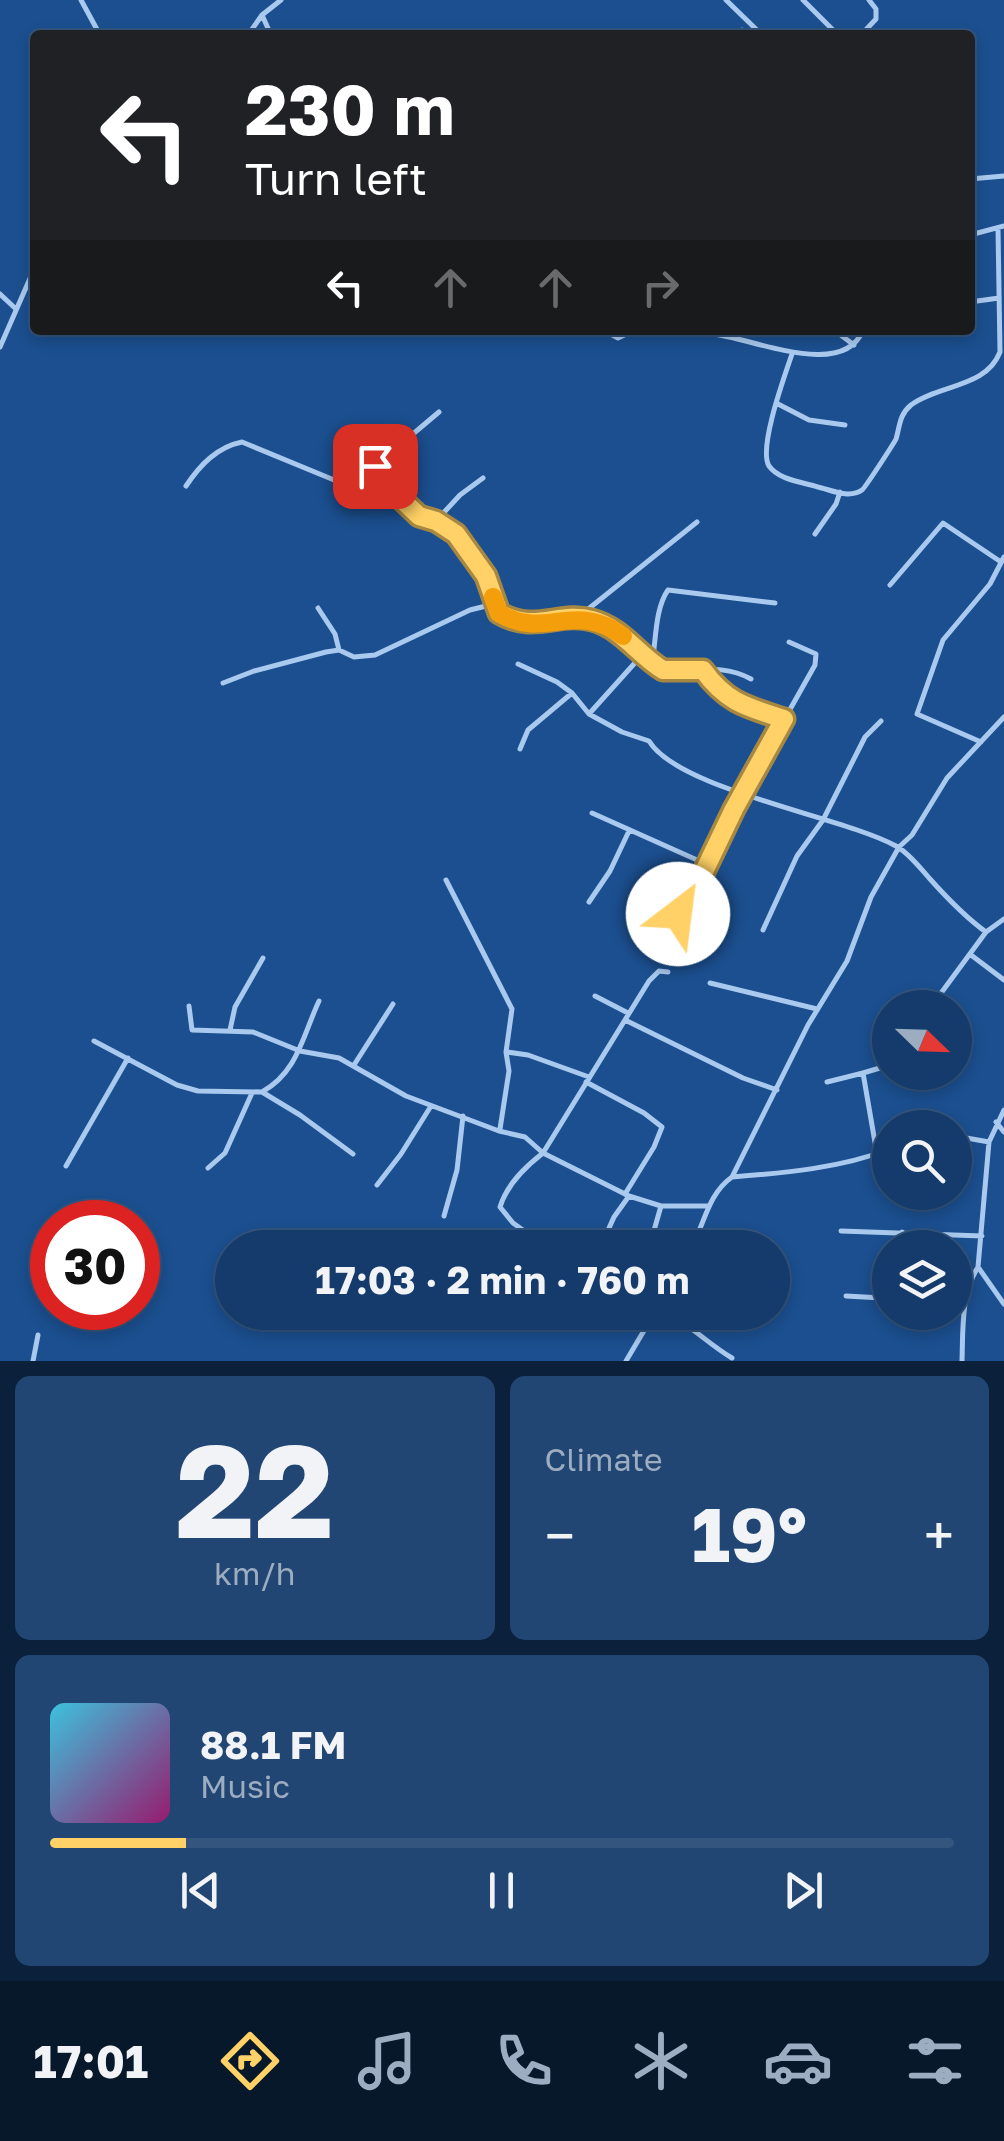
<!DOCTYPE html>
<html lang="en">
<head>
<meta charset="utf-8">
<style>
	:root { --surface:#143b6b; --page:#214673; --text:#f1f3f6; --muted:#9dadc1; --line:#33557e; --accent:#ffd166 }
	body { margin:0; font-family:"Golos Text",sans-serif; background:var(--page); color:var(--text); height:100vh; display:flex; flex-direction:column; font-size:38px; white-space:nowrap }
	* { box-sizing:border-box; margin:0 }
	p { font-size:32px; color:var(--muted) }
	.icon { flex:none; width:55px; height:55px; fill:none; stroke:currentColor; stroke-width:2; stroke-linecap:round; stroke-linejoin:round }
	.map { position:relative; height:1361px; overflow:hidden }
	.panel { display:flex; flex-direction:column; gap:15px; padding:15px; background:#0b203b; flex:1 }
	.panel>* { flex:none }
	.top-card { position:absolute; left:30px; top:30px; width:945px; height:305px; border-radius:10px; box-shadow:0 5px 15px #0003,0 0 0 2px var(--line); background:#202124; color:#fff; overflow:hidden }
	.needle { width:65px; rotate:113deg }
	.buttons { position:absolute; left:872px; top:990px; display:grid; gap:20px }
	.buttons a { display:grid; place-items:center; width:100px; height:100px; border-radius:50%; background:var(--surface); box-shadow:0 5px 15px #0003,0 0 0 2px var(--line); font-size:50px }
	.speed { position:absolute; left:30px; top:1200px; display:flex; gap:20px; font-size:50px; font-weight:700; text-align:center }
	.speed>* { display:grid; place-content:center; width:130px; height:130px; border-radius:50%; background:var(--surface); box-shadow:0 5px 15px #0003,0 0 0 2px var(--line); line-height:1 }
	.speed .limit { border:15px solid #d22; background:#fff; color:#111 }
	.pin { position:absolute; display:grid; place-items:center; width:85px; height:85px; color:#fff; margin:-42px; border-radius:20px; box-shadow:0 5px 15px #0006 }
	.me { position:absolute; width:110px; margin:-55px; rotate:30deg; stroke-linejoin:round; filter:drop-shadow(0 0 8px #0008) }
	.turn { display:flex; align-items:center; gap:35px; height:210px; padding:0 50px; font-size:45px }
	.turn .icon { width:130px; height:130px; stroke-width:2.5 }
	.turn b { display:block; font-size:70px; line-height:85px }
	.lanes { display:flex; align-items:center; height:95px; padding:0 50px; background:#0003; justify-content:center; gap:50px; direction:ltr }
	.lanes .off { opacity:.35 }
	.big { font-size:75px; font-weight:700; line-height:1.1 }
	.panel .card { flex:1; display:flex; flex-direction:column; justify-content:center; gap:15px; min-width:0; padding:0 35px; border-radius:15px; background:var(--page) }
	.panel .dial { align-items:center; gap:0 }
	.dial b { font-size:130px; line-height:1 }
	.song { display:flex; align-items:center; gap:30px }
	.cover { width:120px; height:120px; border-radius:15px; background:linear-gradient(135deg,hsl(190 70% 55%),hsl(320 70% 35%)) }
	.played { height:10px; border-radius:5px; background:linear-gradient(90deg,var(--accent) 15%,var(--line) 15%) }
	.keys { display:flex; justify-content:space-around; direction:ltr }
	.heat { display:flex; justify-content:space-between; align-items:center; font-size:55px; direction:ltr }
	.panel .tiles { flex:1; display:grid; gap:15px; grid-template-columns:1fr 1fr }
	.card:last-child { grid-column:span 2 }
	.trip { position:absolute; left:215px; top:1230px; width:575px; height:100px; border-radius:50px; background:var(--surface); box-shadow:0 5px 15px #0003,0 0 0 2px var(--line); font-weight:700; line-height:100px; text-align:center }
	.menu { display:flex; height:160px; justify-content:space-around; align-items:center; background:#08182b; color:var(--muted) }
	.menu .icon { width:70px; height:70px }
	.menu .current { color:var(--accent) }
	.menu b { font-size:45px; color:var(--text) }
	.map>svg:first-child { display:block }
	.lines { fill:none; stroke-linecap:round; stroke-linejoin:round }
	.minor { stroke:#a9c9ee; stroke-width:5 }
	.route-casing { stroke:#a68842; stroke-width:25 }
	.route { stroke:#ffd166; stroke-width:18 }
	.slow { stroke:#f59e0b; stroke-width:18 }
</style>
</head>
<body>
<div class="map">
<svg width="1004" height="1361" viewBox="0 0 1004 1361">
	<rect width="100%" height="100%" fill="#1b4f8f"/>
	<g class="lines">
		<path class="minor" d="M81,0l19,35
			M726,0l36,35
			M803,0l35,35
			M262,15l9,20
			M248,35l14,-20 19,-15
			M568,35v-1
			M734,35l8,-5 6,5
			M847,35h13
			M861,35l15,-16v-10l-7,-9
			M970,179l34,-3
			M970,235l34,-9
			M0,294l16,15
			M970,302l29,-4
			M603,330l15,8 17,-8
			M657,330c19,3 36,2 55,4 38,3 131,47 151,-4
			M834,330l20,15
			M0,347l35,-80
			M792,354c-7,21 -34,94 -23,112 10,14 33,16 49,21 13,3 31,12 44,3 3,-2 32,-47 34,-51 4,-13 3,-24 15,-34 29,-21 75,-17 89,-53l-2,-124
			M778,404l31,16 36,5
			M375,466l19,26 25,24 17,5 19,14 31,41 13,37 26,11 52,-6 17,2 28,15 41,35c32,2 59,-7 88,9
			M186,486c14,-21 31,-39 56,-44l97,40 36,-16 64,-54
			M436,521l24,-26 23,-17
			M815,534l21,-30 4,-12
			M890,585l53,-62 58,39
			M318,608l17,26 4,16
			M577,618l120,-96
			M518,664l39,18 15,11 17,21 33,18 27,9c30,49 192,75 247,105 13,7 24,22 34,33 17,19 35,38 56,53
			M652,664c4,-23 3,-56 16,-74l107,13
			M703,670c24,32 44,37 80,49
			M223,683l31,-12 72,-19 13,-2 15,7 21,-2 95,-45 24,-6
			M589,714l53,-59
			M981,742l-64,-28 26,-74 47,-56 14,-27
			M520,749l8,-19 44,-37
			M592,813l114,51
			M446,880l66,129 -6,43 3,19 -9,58
			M589,902l21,-31 19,-40
			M666,921h10l3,-15 18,-20 37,-77 81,-144 1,-11 -27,-12
			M763,930l34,-74 26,-36 42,-83 16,-16
			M971,955l33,25
			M710,983l107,26
			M595,996l33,17
			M933,1004l53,-72 18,-13
			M189,1006l3,24 61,2 47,19 39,7 67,38 93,35 26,6 18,16 86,43 32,10h47
			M625,1020l118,58 34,12
			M230,1030l5,-23 28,-49
			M94,1041l83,44 21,6 64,1c36,-20 41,-57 57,-91
			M507,1052l21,3 61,22
			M354,1065l39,-61
			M586,1082l58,31 18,14 -8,20 -29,47
			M827,1082l36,-9
			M262,1092l38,23 53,39
			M1004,1110l-15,32 -11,125 26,37
			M996,1122l8,10
			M955,1136l34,6
			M877,1154l-14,-81 27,-8
			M66,1166l62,-108
			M208,1168l17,-15 27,-60
			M732,1177c53,-4 109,-9 158,-28
			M377,1185l24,-31 30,-48
			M444,1216l13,-46 6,-54
			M841,1231l141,5
			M548,1248l-35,-25 -13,-16c7,-23 25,-40 43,-54l106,-172 10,-10 9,1
			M600,1248l14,-31 15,-21
			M649,1248l12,-42
			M691,1248c14,-25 17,-54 41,-71l76,-152 39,-64 24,-64 28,-50 13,-12 35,-57 57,-61
			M895,1248l7,-16
			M846,1296l36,2 8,-27
			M664,1312c25,11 44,32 68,46
			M604,1315l3,-3
			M33,1361l5,-26
			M626,1361l29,-49
			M962,1361c1,-32 -1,-67 16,-94"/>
	</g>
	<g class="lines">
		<defs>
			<path id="route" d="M375,466l19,26 25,24 17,5 20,13 30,42 13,37c36,21 59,-2 93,7 30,8 46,35 71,50h40c24,33 44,37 81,49l-50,90 -37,77 -18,20 -1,8"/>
		</defs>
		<use href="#route" class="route-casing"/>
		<use href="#route" class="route"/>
		<path class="slow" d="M493,597l6,16c46,28 75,-13 124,23"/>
	</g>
</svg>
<div class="buttons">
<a><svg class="needle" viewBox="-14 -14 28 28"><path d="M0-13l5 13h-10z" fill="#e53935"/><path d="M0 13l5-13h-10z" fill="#9dadc1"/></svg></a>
<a><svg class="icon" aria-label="search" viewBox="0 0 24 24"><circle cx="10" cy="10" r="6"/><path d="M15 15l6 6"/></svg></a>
<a><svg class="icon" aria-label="layers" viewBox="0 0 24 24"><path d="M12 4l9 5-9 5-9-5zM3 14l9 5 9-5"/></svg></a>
</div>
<div class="speed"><div class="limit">30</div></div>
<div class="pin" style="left:375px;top:466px;background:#d93025"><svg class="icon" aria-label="arrive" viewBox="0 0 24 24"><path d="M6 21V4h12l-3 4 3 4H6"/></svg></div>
<svg class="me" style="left:678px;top:914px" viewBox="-20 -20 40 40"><circle r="19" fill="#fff"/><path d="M0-13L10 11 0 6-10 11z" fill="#ffd166"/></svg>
<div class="trip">17:03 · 2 min · 760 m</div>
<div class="top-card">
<div class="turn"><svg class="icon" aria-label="left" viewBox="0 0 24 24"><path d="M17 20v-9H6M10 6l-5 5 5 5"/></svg><div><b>230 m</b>Turn left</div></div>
<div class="lanes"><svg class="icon" aria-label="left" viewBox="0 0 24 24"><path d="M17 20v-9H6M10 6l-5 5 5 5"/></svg><svg class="icon off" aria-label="ahead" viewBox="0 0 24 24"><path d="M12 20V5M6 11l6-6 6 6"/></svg><svg class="icon off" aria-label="ahead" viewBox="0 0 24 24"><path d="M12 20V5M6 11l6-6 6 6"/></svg><svg class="icon off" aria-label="right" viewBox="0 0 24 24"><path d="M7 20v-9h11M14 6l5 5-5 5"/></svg></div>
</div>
</div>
<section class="panel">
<div class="tiles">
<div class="card dial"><b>22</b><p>km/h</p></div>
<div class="card"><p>Climate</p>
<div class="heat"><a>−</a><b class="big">19°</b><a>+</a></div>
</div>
<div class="card">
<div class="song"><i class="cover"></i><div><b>88.1 FM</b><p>Music</p></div></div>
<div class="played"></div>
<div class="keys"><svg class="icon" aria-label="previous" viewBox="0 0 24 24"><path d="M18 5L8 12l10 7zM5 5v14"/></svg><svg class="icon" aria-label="pause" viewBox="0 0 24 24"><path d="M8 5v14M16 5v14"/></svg><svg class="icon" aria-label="next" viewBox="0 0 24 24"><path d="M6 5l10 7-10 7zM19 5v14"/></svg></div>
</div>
</div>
</section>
<nav class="menu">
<b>17:01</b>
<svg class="icon current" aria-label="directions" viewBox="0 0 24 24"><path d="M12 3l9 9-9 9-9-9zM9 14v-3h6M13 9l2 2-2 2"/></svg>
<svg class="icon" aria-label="music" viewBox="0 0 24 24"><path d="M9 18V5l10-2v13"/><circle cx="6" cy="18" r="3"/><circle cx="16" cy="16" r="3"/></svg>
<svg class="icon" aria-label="phone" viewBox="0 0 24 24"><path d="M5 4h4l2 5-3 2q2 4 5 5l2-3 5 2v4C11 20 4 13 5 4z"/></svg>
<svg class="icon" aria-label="climate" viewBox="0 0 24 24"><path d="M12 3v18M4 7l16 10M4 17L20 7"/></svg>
<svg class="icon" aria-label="car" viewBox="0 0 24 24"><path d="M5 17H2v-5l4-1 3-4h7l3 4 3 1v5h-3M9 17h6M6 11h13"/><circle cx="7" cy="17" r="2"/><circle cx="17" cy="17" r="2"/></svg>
<svg class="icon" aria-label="filters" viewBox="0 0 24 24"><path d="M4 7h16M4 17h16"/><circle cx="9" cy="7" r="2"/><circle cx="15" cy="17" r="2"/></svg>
</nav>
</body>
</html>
